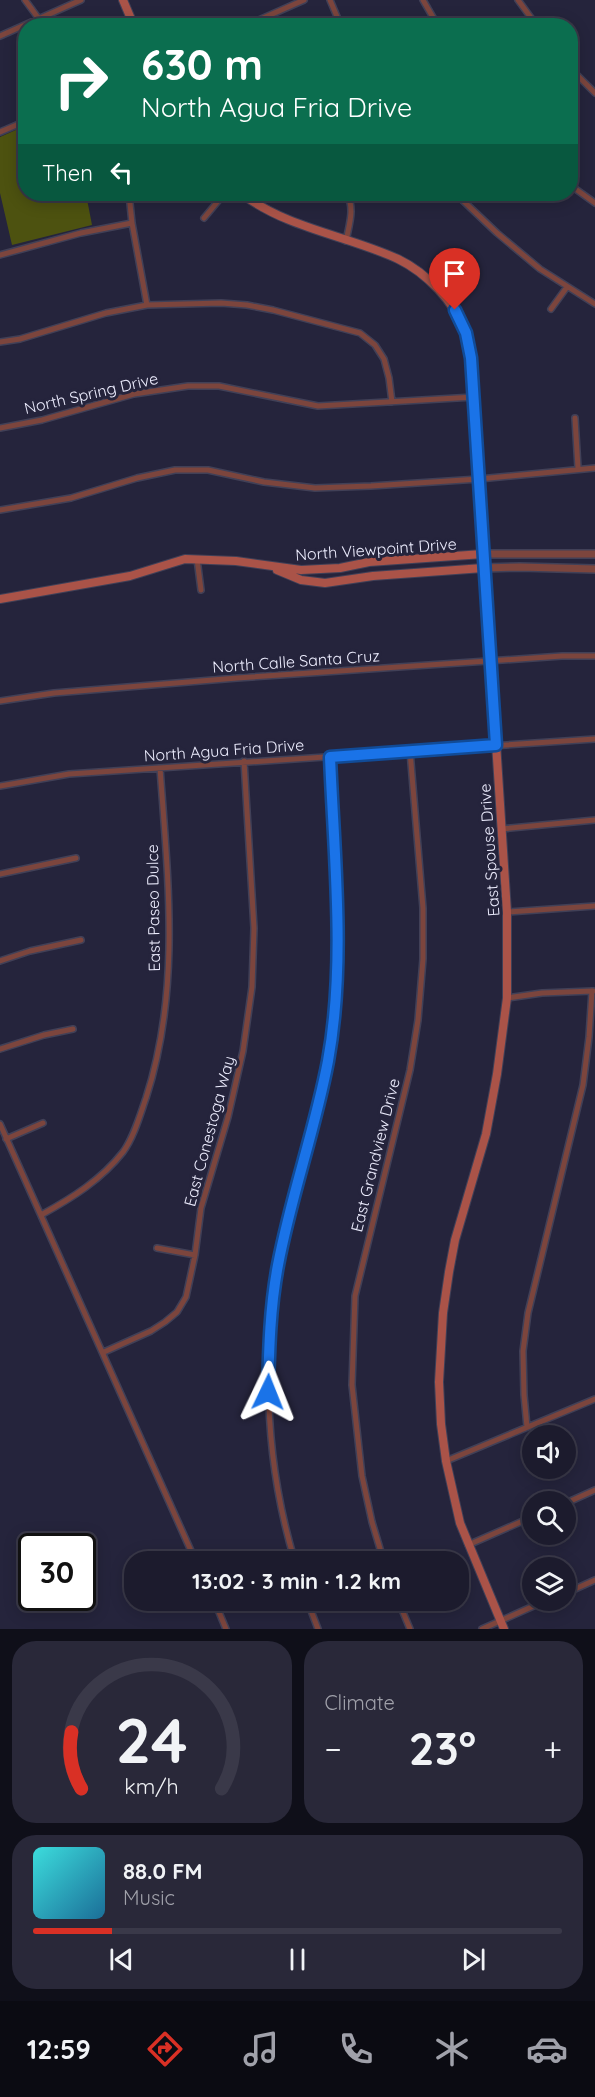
<!DOCTYPE html>
<html lang="en">
<head>
<meta charset="utf-8">
<style>
	:root { --surface:#1c1b2d; --page:#292839; --text:#f1f3f6; --muted:#a0a1aa; --line:#3a3949; --accent:#d93025 }
	body { margin:0; font-family:Quicksand,sans-serif; background:var(--page); color:var(--text); height:100vh; display:flex; flex-direction:column; font-size:22px; white-space:nowrap }
	* { box-sizing:border-box; margin:0 }
	p { font-size:20px; color:var(--muted) }
	.icon { flex:none; width:33px; height:33px; fill:none; stroke:currentColor; stroke-width:2; stroke-linecap:round; stroke-linejoin:round }
	.map { position:relative; height:1629px; overflow:hidden }
	.details { display:flex; flex-direction:column; gap:12px; padding:12px; background:#0f0f19; flex:1 }
	.details>* { flex:none }
	.hud { position:absolute; left:18px; top:18px; width:560px; height:183px; border-radius:24px; box-shadow:0 3px 15px #0003,0 0 0 2px var(--line); background:#0b6e4f; color:#fff; overflow:hidden }
	.fabs { position:absolute; left:522px; top:1425px; display:grid; gap:12px }
	.fabs a { display:grid; place-items:center; width:54px; height:54px; border-radius:50%; background:var(--surface); box-shadow:0 3px 15px #0003,0 0 0 2px var(--line); font-size:30px }
	.speed { position:absolute; left:18px; top:1533px; display:flex; gap:12px; font-size:30px; font-weight:700; text-align:center }
	.speed>* { display:grid; place-content:center; width:78px; height:78px; border-radius:50%; background:var(--surface); box-shadow:0 3px 15px #0003,0 0 0 2px var(--line); line-height:1 }
	.speed .limit { border:3px solid #111; border-radius:9px; background:#fff; color:#111 }
	.pin { position:absolute; display:grid; place-items:center; width:51px; height:51px; color:#fff; margin:-62px -26px; border-radius:50% 50% 50% 0; rotate:-45deg; box-shadow:0 0 6px #0007 }
	.pin .icon { rotate:45deg }
	.me { position:absolute; width:66px; margin:-33px; rotate:2deg; stroke-linejoin:round; filter:drop-shadow(0 0 4px #0008) }
	.turn { display:flex; align-items:center; gap:21px; height:126px; padding:0 24px; font-size:27px }
	.turn .icon { width:78px; height:78px; stroke-width:2.5 }
	.turn b { display:block; font-size:42px; line-height:51px }
	.then { display:flex; align-items:center; height:57px; padding:0 24px; background:#0003; gap:12px; font-size:22px }
	.big { font-size:45px; font-weight:700; line-height:1.1 }
	.details .card { flex:1; display:flex; flex-direction:column; justify-content:center; gap:9px; min-width:0; padding:0 21px; border-radius:24px; background:var(--page) }
	.details .dial { align-items:center; gap:0 }
	.dial svg { height:156px; overflow:visible; fill:none; stroke:var(--line); stroke-width:7; stroke-linecap:round; text-anchor:middle }
	.dial text { fill:var(--text); stroke:none }
	.song { display:flex; align-items:center; gap:18px }
	.cover { width:72px; height:72px; border-radius:9px; background:linear-gradient(135deg,hsl(180 70% 55%),hsl(200 70% 35%)) }
	.played { height:6px; border-radius:3px; background:linear-gradient(90deg,var(--accent) 15%,var(--line) 15%) }
	.keys { display:flex; justify-content:space-around; direction:ltr }
	.heat { display:flex; justify-content:space-between; align-items:center; font-size:33px; direction:ltr }
	.details .tiles { flex:1; display:grid; gap:12px; grid-template-columns:1fr 1fr }
	.card:last-child { grid-column:span 2 }
	.trip { position:absolute; left:124px; top:1551px; width:345px; height:60px; border-radius:24px; background:var(--surface); box-shadow:0 3px 15px #0003,0 0 0 2px var(--line); font-weight:700; line-height:60px; text-align:center }
	.dock { display:flex; height:96px; justify-content:space-around; align-items:center; background:#0b0b12; color:var(--muted) }
	.dock .icon { width:42px; height:42px }
	.dock .current { color:var(--accent) }
	.dock b { font-size:27px; color:var(--text) }
	.map>svg:first-child { display:block }
	.green { fill:#4d5210 }
	.lines { fill:none; stroke-linecap:round; stroke-linejoin:round }
	.minor-casing { stroke:#414057; stroke-width:8 }
	.tertiary-casing { stroke:#414057; stroke-width:10 }
	.secondary-casing { stroke:#414057; stroke-width:10 }
	.minor { stroke:#7c453d; stroke-width:5 }
	.tertiary { stroke:#7c453d; stroke-width:7 }
	.secondary { stroke:#aa5348; stroke-width:8 }
	.route-casing { stroke:#114b97; stroke-width:15 }
	.route { stroke:#1a73e8; stroke-width:10 }
	.labels { text-anchor:middle; dominant-baseline:central; stroke-width:6; stroke-linejoin:round; paint-order:stroke }
	.street-label { font-size:16px; fill:#ededfe; stroke:#25243c }
</style>
</head>
<body>
<div class="map">
<svg width="595" height="1629" viewBox="0 0 595 1629">
	<rect width="100%" height="100%" fill="#25243c"/>
	<path class="green" d="M25,126l1,68h60l6,31 -80,20 -12,-52v-56z"/>
	<g class="lines">
		<defs>
			<path id="minor" d="M25,0l14,19
				M330,0l11,26
				M423,0l15,26
				M518,0l19,26
				M245,26l59,-26
				M0,36l81,-36
				M570,68l25,25
				M0,132l26,-11
				M570,185l25,18
				M129,194l3,29 15,82
				M456,194l41,39 43,36 55,35
				M204,218l20,-24
				M346,241c3,-16 9,-32 1,-47
				M0,255l81,-22 51,-10
				M551,309l16,-22
				M0,342l20,-3 86,-26 41,-8 74,-2 26,2 26,5 87,23 15,12 9,14 5,19 3,24
				M575,418l3,50
				M0,428l42,-8 92,-26 54,-8h31l99,20 156,-9
				M0,510l71,-12 66,-20 38,-8h33l56,12 51,6 56,-2 108,-7 116,-11
				M197,559l4,31
				M0,701l54,-8 183,-15 325,-22h33
				M0,786l69,-12 526,-35
				M501,829l94,-9
				M0,874l76,-16
				M507,912l88,-6
				M0,961l30,-10 51,-11
				M507,998l35,-5 51,-2
				M0,1049l44,-14 29,-6
				M0,1124l196,438
				M6,1139l37,-16
				M41,1215c31,-17 60,-35 82,-63 11,-15 17,-37 23,-54 35,-108 22,-219 14,-330
				M157,1248l38,7
				M104,1352l47,-21 14,-9 12,-10 9,-15 9,-42 6,-47 27,-91 15,-66 9,-64 2,-59 -10,-167
				M527,1427l-3,-32 -1,-44 5,-38 55,-228 6,-48 3,-46
				M446,1461l149,-62
				M566,1503l29,-13
				M468,1545l64,-28
				M295,1562c-36,-119 -33,-243 -3,-362 13,-47 29,-93 36,-141 17,-99 6,-201 2,-302
				M384,1562l-12,-40 -10,-46 -10,-91 3,-89 55,-226 8,-50 5,-61v-51l-13,-157
				M566,1593l29,-13
				M214,1600l12,29
				M307,1600l11,29
				M398,1600l12,29
				M482,1629l65,-29"/>
			<path id="tertiary" d="M483,554h112
				M483,568l37,-1 75,2"/>
			<path id="secondary" d="M123,0l11,26
				M242,194c47,35 104,41 156,65 29,14 56,43 67,72 3,9 4,18 6,27l36,554v86l-10,76 -11,60 -31,106 -6,32 -6,41 -4,69 2,42 5,37 14,62 44,106
				M277,570l24,10 24,3 48,-7 110,-8
				M0,599l130,-23 55,-17 51,2 65,9 39,-2 29,-6 114,-8"/>
		</defs>
		<use href="#minor" class="minor-casing"/>
		<use href="#tertiary" class="tertiary-casing"/>
		<use href="#secondary" class="secondary-casing"/>
		<use href="#minor" class="minor"/>
		<use href="#tertiary" class="tertiary"/>
		<use href="#secondary" class="secondary"/>
	</g>
	<g class="lines">
		<defs>
			<path id="route" d="M268,1392c1,-43 2,-85 10,-127 13,-69 37,-135 50,-204 18,-98 6,-205 2,-304l166,-12 -25,-387 -5,-25 -11,-23"/>
		</defs>
		<use href="#route" class="route-casing"/>
		<use href="#route" class="route"/>
	</g>
	<g class="labels">
		<g class="street-label">
			<text transform="translate(91 393) rotate(-13)">North Spring Drive</text>
			<text transform="translate(376 549) rotate(-4)">North Viewpoint Drive</text>
			<text transform="translate(296 661) rotate(-4)">North Calle Santa Cruz</text>
			<text transform="translate(224 750) rotate(-4)">North Agua Fria Drive</text>
			<text transform="translate(489 850) rotate(-94)">East Spouse Drive</text>
			<text transform="translate(153 908) rotate(-91)">East Paseo Dulce</text>
			<text transform="translate(209 1131) rotate(-75)">East Conestoga Way</text>
			<text transform="translate(375 1155) rotate(-76)">East Grandview Drive</text>
		</g>
	</g>
</svg>
<div class="fabs">
<a><svg class="icon" aria-label="sound" viewBox="0 0 24 24"><path d="M4 9h4l5-4v14l-5-4H4zM17 9q2 3 0 6"/></svg></a>
<a><svg class="icon" aria-label="search" viewBox="0 0 24 24"><circle cx="10" cy="10" r="6"/><path d="M15 15l6 6"/></svg></a>
<a><svg class="icon" aria-label="layers" viewBox="0 0 24 24"><path d="M12 4l9 5-9 5-9-5zM3 14l9 5 9-5"/></svg></a>
</div>
<div class="speed"><div class="limit">30</div></div>
<div class="pin" style="left:455px;top:310px;background:#d93025"><svg class="icon" aria-label="arrive" viewBox="0 0 24 24"><path d="M6 21V4h12l-3 4 3 4H6"/></svg></div>
<svg class="me" style="left:268px;top:1392px" viewBox="-20 -20 40 40"><path d="M0-17L14 15 0 8-14 15z" fill="#1a73e8" stroke="#fff" stroke-width="4"/></svg>
<div class="trip">13:02 · 3 min · 1.2 km</div>
<div class="hud">
<div class="turn"><svg class="icon" aria-label="right" viewBox="0 0 24 24"><path d="M7 20v-9h11M14 6l5 5-5 5"/></svg><div><b>630 m</b>North Agua Fria Drive</div></div>
<div class="then">Then<svg class="icon" aria-label="left" viewBox="0 0 24 24"><path d="M17 20v-9H6M10 6l-5 5 5 5"/></svg></div>
</div>
</div>
<section class="details">
<div class="tiles">
<div class="card dial"><svg viewBox="0 0 100 80">
<path d="M14 69A42 42 0 1 1 86 69"/>
<path d="M14 69A42 42 0 0 1 9 40" stroke="#d93025"/>
<text x="50" y="56" font-size="32" font-weight="700">24</text>
<text x="50" y="72" font-size="11">km/h</text>
</svg></div>
<div class="card"><p>Climate</p>
<div class="heat"><a>−</a><b class="big">23°</b><a>+</a></div>
</div>
<div class="card">
<div class="song"><i class="cover"></i><div><b>88.0 FM</b><p>Music</p></div></div>
<div class="played"></div>
<div class="keys"><svg class="icon" aria-label="previous" viewBox="0 0 24 24"><path d="M18 5L8 12l10 7zM5 5v14"/></svg><svg class="icon" aria-label="pause" viewBox="0 0 24 24"><path d="M8 5v14M16 5v14"/></svg><svg class="icon" aria-label="next" viewBox="0 0 24 24"><path d="M6 5l10 7-10 7zM19 5v14"/></svg></div>
</div>
</div>
</section>
<nav class="dock">
<b>12:59</b>
<svg class="icon current" aria-label="directions" viewBox="0 0 24 24"><path d="M12 3l9 9-9 9-9-9zM9 14v-3h6M13 9l2 2-2 2"/></svg>
<svg class="icon" aria-label="music" viewBox="0 0 24 24"><path d="M9 18V5l10-2v13"/><circle cx="6" cy="18" r="3"/><circle cx="16" cy="16" r="3"/></svg>
<svg class="icon" aria-label="phone" viewBox="0 0 24 24"><path d="M5 4h4l2 5-3 2q2 4 5 5l2-3 5 2v4C11 20 4 13 5 4z"/></svg>
<svg class="icon" aria-label="climate" viewBox="0 0 24 24"><path d="M12 3v18M4 7l16 10M4 17L20 7"/></svg>
<svg class="icon" aria-label="car" viewBox="0 0 24 24"><path d="M5 17H2v-5l4-1 3-4h7l3 4 3 1v5h-3M9 17h6M6 11h13"/><circle cx="7" cy="17" r="2"/><circle cx="17" cy="17" r="2"/></svg>
</nav>
</body>
</html>
